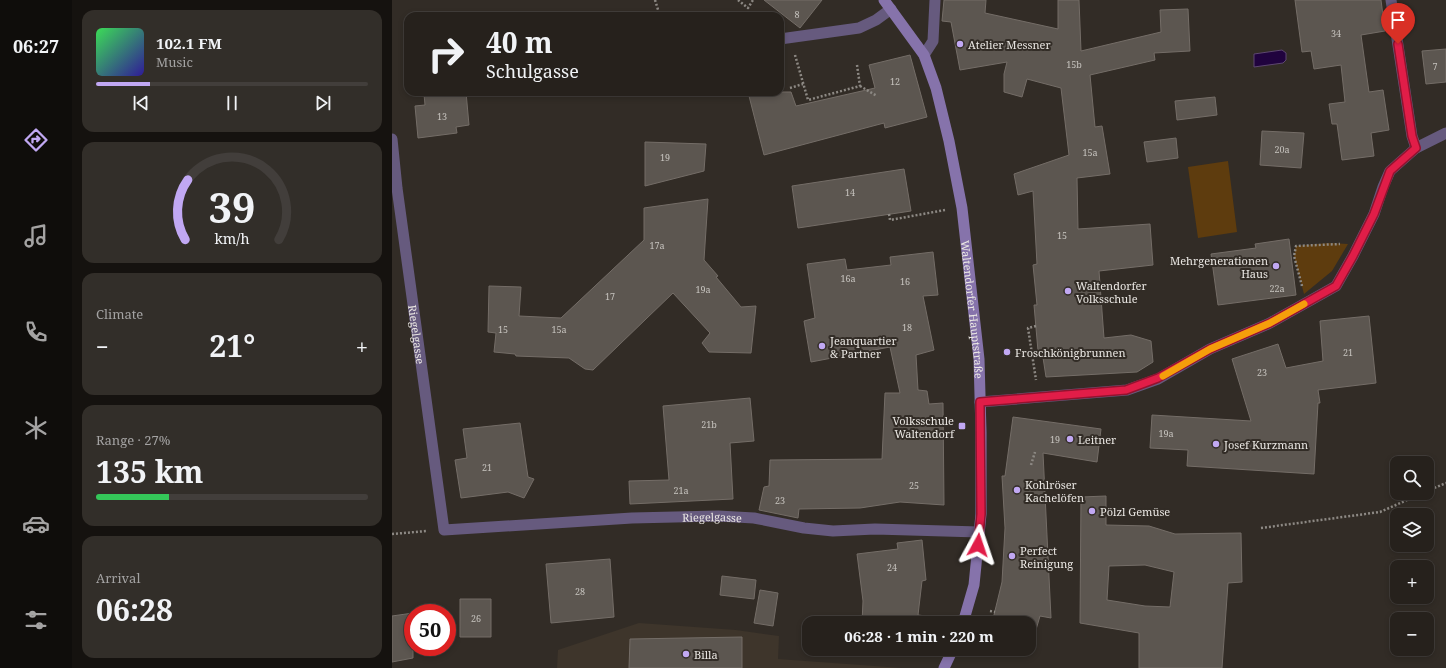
<!DOCTYPE html>
<html lang="en">
<head>
<meta charset="utf-8">
<style>
	:root { --surface:#26211c; --page:#322e29; --text:#f1f3f6; --muted:#a4a3a3; --line:#423e3b; --accent:#c1a8f3 }
	body { margin:0; font-family:"Noto Serif",serif; background:var(--page); color:var(--text); height:100vh; display:flex; flex-direction:column; font-size:15px; white-space:nowrap }
	* { box-sizing:border-box; margin:0 }
	p { font-size:13px; color:var(--muted) }
	.icon { flex:none; width:22px; height:22px; fill:none; stroke:currentColor; stroke-width:2; stroke-linecap:round; stroke-linejoin:round }
	.map { position:relative; flex:1; overflow:hidden }
	.drawer { display:flex; flex-direction:column; gap:10px; padding:10px; background:#15120f; width:320px }
	.drawer>* { flex:none }
	.guide { position:absolute; left:12px; top:12px; width:380px; height:84px; border-radius:12px; box-shadow:0 2px 6px #0003,0 0 0 1px var(--line); background:#26211c; color:var(--text); overflow:hidden }
	.buttons { position:absolute; left:998px; top:456px; display:grid; gap:8px }
	.buttons a { display:grid; place-items:center; width:44px; height:44px; border-radius:8px; background:var(--surface); box-shadow:0 2px 6px #0003,0 0 0 1px var(--line); font-size:20px }
	.speed { position:absolute; left:12px; top:604px; display:flex; gap:8px; font-size:20px; font-weight:700; text-align:center }
	.speed>* { display:grid; place-content:center; width:52px; height:52px; border-radius:50%; background:var(--surface); box-shadow:0 2px 6px #0003,0 0 0 1px var(--line); line-height:1 }
	.speed .limit { border:6px solid #d22; background:#fff; color:#111 }
	.pin { position:absolute; display:grid; place-items:center; width:34px; height:34px; color:#fff; margin:-41px -17px; border-radius:50% 50% 50% 0; rotate:-45deg; box-shadow:0 0 4px #0007 }
	.pin .icon { rotate:45deg }
	.me { position:absolute; width:44px; margin:-22px; rotate:5deg; stroke-linejoin:round; filter:drop-shadow(0 0 3px #0008) }
	.turn { display:flex; align-items:center; gap:14px; height:84px; padding:0 16px; font-size:18px }
	.turn .icon { width:52px; height:52px; stroke-width:2.5 }
	.turn b { display:block; font-size:28px; line-height:34px }
	.big { font-size:30px; font-weight:700; line-height:1.1 }
	.drawer .tile { flex:1; display:flex; flex-direction:column; justify-content:center; gap:6px; min-width:0; padding:0 14px; border-radius:12px; background:var(--page) }
	.drawer .dial { align-items:center; gap:0 }
	.dial svg { height:104px; overflow:visible; fill:none; stroke:var(--line); stroke-width:7; stroke-linecap:round; text-anchor:middle }
	.dial text { fill:var(--text); stroke:none }
	.song { display:flex; align-items:center; gap:12px }
	.cover { width:48px; height:48px; border-radius:6px; background:linear-gradient(135deg,hsl(130 70% 55%),hsl(250 70% 35%)) }
	.played { height:4px; border-radius:2px; background:linear-gradient(90deg,var(--accent) 20%,var(--line) 20%) }
	.keys { display:flex; justify-content:space-around; direction:ltr }
	.heat { display:flex; justify-content:space-between; align-items:center; font-size:22px; direction:ltr }
	.charge { height:6px; border-radius:3px; background:linear-gradient(90deg,#34c759 27%,var(--line) 0) }
	.trip { position:absolute; left:410px; top:616px; width:234px; height:40px; border-radius:12px; background:var(--surface); box-shadow:0 2px 6px #0003,0 0 0 1px var(--line); font-weight:700; line-height:40px; text-align:center }
	main { display:flex; flex:1; min-height:0 }
	.menu { display:flex; flex-direction:column; width:72px; justify-content:space-around; align-items:center; background:#0f0d0b; color:var(--muted) }
	.menu .icon { width:28px; height:28px }
	.menu .active { color:var(--accent) }
	.menu b { font-size:18px; color:var(--text) }
	.map>svg:first-child { display:block }
	.built { fill:#3e352b }
	.green { fill:#5e3c0e }
	.water { fill:#20033e; stroke:#5d4770 }
	.building { fill:#5c5650; stroke:#746d67; fill-rule:evenodd }
	.lines { fill:none; stroke-linecap:round; stroke-linejoin:round }
	.path { stroke:#8d8984; stroke-width:2.5; stroke-dasharray:2 2; stroke-linecap:butt }
	.minor { stroke:#665a7e; stroke-width:11 }
	.secondary { stroke:#8673ab; stroke-width:11 }
	.route-casing { stroke:#92132f; stroke-width:10 }
	.route { stroke:#e11d48; stroke-width:7 }
	.slow { stroke:#f59e0b; stroke-width:7 }
	.poi-dot { fill:#c1a8f3; stroke:#322c26; stroke-width:1.5 }
	.labels { text-anchor:middle; dominant-baseline:central; stroke-width:4; stroke-linejoin:round; paint-order:stroke }
	.number-label { font-size:9px; fill:#c6c3be }
	.poi-label { font-size:11px; fill:#eae7e3; stroke:#322c26; text-anchor:start }
	.street-label { font-size:11px; fill:#eae7e3; stroke:#322c26 }
</style>
</head>
<body>
<main>
<nav class="menu">
<b>06:27</b>
<svg class="icon active" aria-label="directions" viewBox="0 0 24 24"><path d="M12 3l9 9-9 9-9-9zM9 14v-3h6M13 9l2 2-2 2"/></svg>
<svg class="icon" aria-label="music" viewBox="0 0 24 24"><path d="M9 18V5l10-2v13"/><circle cx="6" cy="18" r="3"/><circle cx="16" cy="16" r="3"/></svg>
<svg class="icon" aria-label="phone" viewBox="0 0 24 24"><path d="M5 4h4l2 5-3 2q2 4 5 5l2-3 5 2v4C11 20 4 13 5 4z"/></svg>
<svg class="icon" aria-label="climate" viewBox="0 0 24 24"><path d="M12 3v18M4 7l16 10M4 17L20 7"/></svg>
<svg class="icon" aria-label="car" viewBox="0 0 24 24"><path d="M5 17H2v-5l4-1 3-4h7l3 4 3 1v5h-3M9 17h6M6 11h13"/><circle cx="7" cy="17" r="2"/><circle cx="17" cy="17" r="2"/></svg>
<svg class="icon" aria-label="filters" viewBox="0 0 24 24"><path d="M4 7h16M4 17h16"/><circle cx="9" cy="7" r="2"/><circle cx="15" cy="17" r="2"/></svg>
</nav>
<section class="drawer">
<div class="tile">
<div class="song"><i class="cover"></i><div><b>102.1 FM</b><p>Music</p></div></div>
<div class="played"></div>
<div class="keys"><svg class="icon" aria-label="previous" viewBox="0 0 24 24"><path d="M18 5L8 12l10 7zM5 5v14"/></svg><svg class="icon" aria-label="pause" viewBox="0 0 24 24"><path d="M8 5v14M16 5v14"/></svg><svg class="icon" aria-label="next" viewBox="0 0 24 24"><path d="M6 5l10 7-10 7zM19 5v14"/></svg></div>
</div>
<div class="tile dial"><svg viewBox="0 0 100 80">
<path d="M14 69A42 42 0 1 1 86 69"/>
<path d="M14 69A42 42 0 0 1 16 23" stroke="#c1a8f3"/>
<text x="50" y="56" font-size="32" font-weight="700">39</text>
<text x="50" y="72" font-size="11">km/h</text>
</svg></div>
<div class="tile"><p>Climate</p>
<div class="heat"><a>−</a><b class="big">21°</b><a>+</a></div>
</div>
<div class="tile"><p>Range · 27%</p><b class="big">135 km</b><div class="charge"></div></div>
<div class="tile"><p>Arrival</p><b class="big">06:28</b></div>
</section>
<div class="map">
<svg width="1054" height="668" viewBox="0 0 1054 668">
	<rect width="100%" height="100%" fill="#322c26"/>
	<path class="built" d="M247,623l97,7 43,6 -1,23 124,9h-345l1,-18z"/>
	<path class="green" d="M836,161l9,71 -39,6 -10,-71z
		M937,243l19,1 -16,27 -28,23 -10,-38 2,-10z"/>
	<path class="water" d="M890,50l4,3v7l-3,3 -29,4v-13z"/>
	<path class="building" d="M372,0h58l-22,28z
		M552,0h42l-1,13 73,16v-29h21l2,51 80,-19 -1,-22 28,-1 2,42 -36,2 1,7 -65,15 5,52 7,-1 8,48 -33,4 1,51 72,-5 3,41 -54,6 5,67 27,-3 20,6 2,21 -16,10 -91,5 -4,-26h-4l-4,-46h3l-4,-40 4,-1 -4,-73 -15,4 -4,-21 55,-19 -8,-67 -34,-9 -5,18 -18,-5v-18l3,-12 -47,8 -9,-48 -9,-1z
		M903,0h86l4,31 -24,4 8,57 14,-2 6,40 -18,3 3,23 -32,4 -5,-36h-5l-3,-20 16,-2 -4,-37 -27,4 -3,-18 -9,1z
		M1054,49v33l-20,2 -4,-33z
		M518,55l17,62 -42,11 -1,-5 -120,32 -16,-63h43l5,14 79,-18 -6,-23z
		M50,92h24l3,33 -13,2 1,6 -39,5 -3,-32 10,-1 -1,-11z
		M823,97l2,18 -40,5 -2,-19z
		M870,131l42,2 -3,35 -41,-3z
		M784,138l2,20 -31,4 -3,-20z
		M253,142l61,2 -2,27 -59,15z
		M512,169l7,42 -113,17 -6,-42z
		M316,199l-4,61 14,16 -2,1 25,30 15,-1 -5,47 -42,-1 -7,-9 8,-10 -37,-40 -80,77 -8,-1 -16,-11 -53,-2 -1,-2 -21,-2 2,-19 -8,-1 1,-46 32,1 -2,29 42,2 83,-78v-32z
		M897,239l7,56 -78,10 -7,-51 45,-6 -1,-4z
		M541,252l5,43 -15,1 11,54 -18,5 2,35 9,1 2,13 14,-1 1,102 -44,-3 -40,6 -61,1 -1,9 -39,-8 5,-23 5,-1 1,-26 112,-1 3,-66h15l-10,-46 -79,15 -7,-41 11,-3 -8,-54 38,-5 2,11 44,-5 -1,-8z
		M977,316l7,67 -58,7 2,13h-2l-4,71 -127,-8 1,-16 -38,-2 2,-33 99,6 -19,-62 46,-15 8,24 37,-7 -3,-40z
		M358,398l4,43 -24,2 3,56 -103,5 -1,-23 40,-1 -6,-74z
		M621,417l88,12 -4,33 -54,-9 8,165 -11,-2 -10,34 -3,-1h2v-26h-37l10,-41 3,-54 -3,-52h3z
		M128,423l8,54 6,2 -10,19 -16,-6 -47,6 -6,-38 12,-2 -4,-29z
		M714,496v29l43,1 26,8 66,-1 1,49 -14,1 -6,85h-83v-35l-59,-10 1,-126zM753,565l29,7 -4,35 -25,-1 -38,-6 2,-34z
		M530,540l4,40 -4,1 -4,34 8,1 -1,7h-63l1,-22 -6,-47 41,-5 -1,-6z
		M218,559l4,58 -63,6 -5,-59z
		M330,576l34,4 -2,19 -34,-4z
		M368,590l18,3 -5,33 -19,-3z
		M68,599h31v38h-31z
		M21,613v45l-21,4v-46z
		M350,637v31h-113l1,-29z"/>
	<g class="lines">
		<path class="path" d="M263,0l5,16
			M346,0l10,8 5,-8
			M403,55l13,45 52,-14 -3,-21
			M468,86l17,10
			M398,88l13,-4
			M497,214l1,6 55,-10
			M910,286l-8,-30 2,-10 44,-2
			M644,326l-8,2 8,52
			M639,465l4,-13
			M1035,491l19,-8
			M869,528l119,-16 43,-19
			M0,534l35,-3
			M598,611l5,1
			M540,623v-2l7,2"/>
		<g class="minor">
			<path d="M999,0l21,136 4,12"/>
			<path d="M388,39l79,-11 17,-8 15,-11"/>
			<path d="M532,55l9,-14 2,-41"/>
			<path id="s1" d="M0,139l5,49 47,342 188,-12 86,-2 36,2 50,10 29,3 42,-2 104,3"/>
			<path d="M588,402l147,-12 31,-11 52,-30 60,-26 66,-37 17,-30 21,-42 9,-27 7,-16 26,-23 30,-15"/>
		</g>
		<g class="secondary">
			<path id="s2" d="M492,0l40,55 12,33 13,53 13,67 17,151 2,73v82l-7,71 -11,38"/>
			<path d="M552,668l9,-19"/>
		</g>
	</g>
	<g class="lines">
		<defs>
			<path id="route" d="M586,545l3,-31 -1,-112 146,-12 32,-12 52,-29 60,-26 66,-37 17,-30 21,-42 16,-43 26,-23 -4,-12 -14,-92"/>
		</defs>
		<use href="#route" class="route-casing"/>
		<use href="#route" class="route"/>
		<path class="slow" d="M771,376l47,-27 60,-26 34,-19"/>
	</g>
	<g class="poi-dot">
		<circle cx="568" cy="44" r="4"/>
		<circle cx="884" cy="266" r="4"/>
		<circle cx="676" cy="291" r="4"/>
		<circle cx="430" cy="346" r="4"/>
		<circle cx="615" cy="352" r="4"/>
		<rect x="566" y="422" width="8" height="8" rx="2"/>
		<circle cx="678" cy="439" r="4"/>
		<circle cx="824" cy="444" r="4"/>
		<circle cx="625" cy="490" r="4"/>
		<circle cx="700" cy="511" r="4"/>
		<circle cx="620" cy="556" r="4"/>
		<circle cx="294" cy="654" r="4"/>
	</g>
	<g class="labels">
		<g class="number-label">
			<text x="405" y="14">8</text>
			<text x="944" y="33">34</text>
			<text x="682" y="64">15b</text>
			<text x="1043" y="66">7</text>
			<text x="503" y="81">12</text>
			<text x="50" y="116">13</text>
			<text x="890" y="149">20a</text>
			<text x="698" y="152">15a</text>
			<text x="273" y="157">19</text>
			<text x="458" y="192">14</text>
			<text x="670" y="235">15</text>
			<text x="265" y="245">17a</text>
			<text x="456" y="278">16a</text>
			<text x="513" y="281">16</text>
			<text x="885" y="288">22a</text>
			<text x="311" y="289">19a</text>
			<text x="218" y="296">17</text>
			<text x="515" y="327">18</text>
			<text x="111" y="329">15</text>
			<text x="167" y="329">15a</text>
			<text x="956" y="352">21</text>
			<text x="870" y="372">23</text>
			<text x="317" y="424">21b</text>
			<text x="774" y="433">19a</text>
			<text x="663" y="439">19</text>
			<text x="95" y="467">21</text>
			<text x="522" y="485">25</text>
			<text x="289" y="490">21a</text>
			<text x="388" y="500">23</text>
			<text x="500" y="567">24</text>
			<text x="188" y="591">28</text>
			<text x="84" y="618">26</text>
		</g>
		<g class="poi-label">
			<text x="576" y="44">Atelier Messner</text>
			<text x="876" y="260" text-anchor="end">Mehrgenerationen<tspan x="876" dy="13">Haus</tspan></text>
			<text x="684" y="285">Waltendorfer<tspan x="684" dy="13">Volksschule</tspan></text>
			<text x="438" y="340">Jeanquartier<tspan x="438" dy="13">&amp; Partner</tspan></text>
			<text x="623" y="352">Froschkönigbrunnen</text>
			<text x="562" y="420" text-anchor="end">Volksschule<tspan x="562" dy="13">Waltendorf</tspan></text>
			<text x="686" y="439">Leitner</text>
			<text x="832" y="444">Josef Kurzmann</text>
			<text x="633" y="484">Kohlröser<tspan x="633" dy="13">Kachelöfen</tspan></text>
			<text x="708" y="511">Pölzl Gemüse</text>
			<text x="628" y="550">Perfect<tspan x="628" dy="13">Reinigung</tspan></text>
			<text x="302" y="654">Billa</text>
		</g>
		<g class="street-label">
			<text stroke="none"><textPath href="#s2" startOffset="328">Waltendorfer Hauptstraße</textPath></text>
			<text stroke="none"><textPath href="#s1" startOffset="197">Riegelgasse</textPath></text>
			<text stroke="none"><textPath href="#s1" startOffset="663">Riegelgasse</textPath></text>
		</g>
	</g>
</svg>
<div class="buttons">
<a><svg class="icon" aria-label="search" viewBox="0 0 24 24"><circle cx="10" cy="10" r="6"/><path d="M15 15l6 6"/></svg></a>
<a><svg class="icon" aria-label="layers" viewBox="0 0 24 24"><path d="M12 4l9 5-9 5-9-5zM3 14l9 5 9-5"/></svg></a>
<a>+</a>
<a>−</a>
</div>
<div class="speed"><div class="limit">50</div></div>
<div class="pin" style="left:1006px;top:44px;background:#d93025"><svg class="icon" aria-label="arrive" viewBox="0 0 24 24"><path d="M6 21V4h12l-3 4 3 4H6"/></svg></div>
<svg class="me" style="left:586px;top:545px" viewBox="-20 -20 40 40"><path d="M0-17L14 15 0 8-14 15z" fill="#e11d48" stroke="#fff" stroke-width="4"/></svg>
<div class="trip">06:28 · 1 min · 220 m</div>
<div class="guide">
<div class="turn"><svg class="icon" aria-label="right" viewBox="0 0 24 24"><path d="M7 20v-9h11M14 6l5 5-5 5"/></svg><div><b>40 m</b>Schulgasse</div></div>
</div>
</div>
</main>
</body>
</html>
